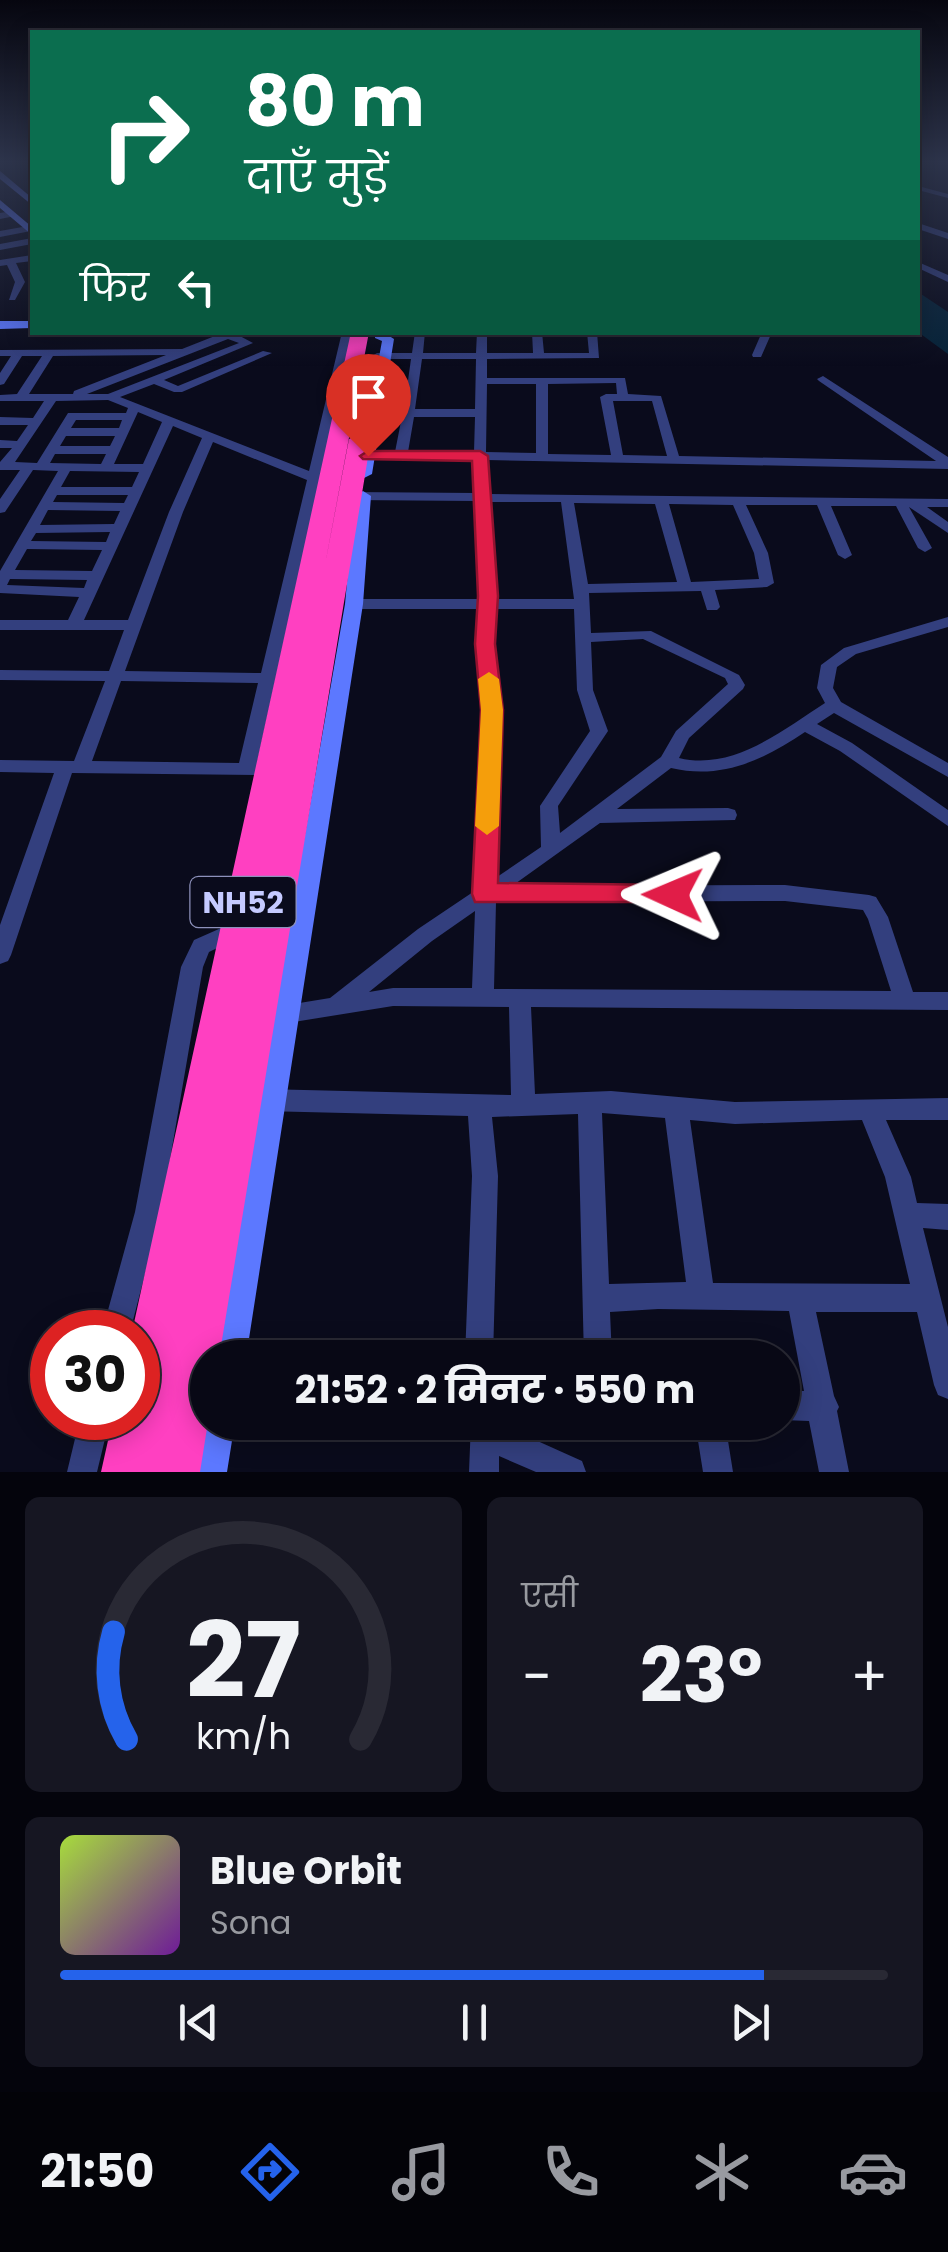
<!DOCTYPE html>
<html lang="hi">
<head>
<meta charset="utf-8">
<style>
	:root { --surface:#080815; --page:#161622; --text:#f1f3f6; --muted:#989aa0; --line:#292934; --accent:#2563eb }
	body { margin:0; font-family:Poppins,"Noto Sans Devanagari",sans-serif; background:var(--page); color:var(--text); height:100vh; display:flex; flex-direction:column; font-size:38px; white-space:nowrap }
	* { box-sizing:border-box; margin:0 }
	p { font-size:32px; color:var(--muted) }
	.icon { flex:none; width:55px; height:55px; fill:none; stroke:currentColor; stroke-width:2; stroke-linecap:round; stroke-linejoin:round }
	.map { position:relative; height:1472px; overflow:hidden }
	.drawer { display:flex; flex-direction:column; gap:25px; padding:25px; background:#04040c; flex:1 }
	.drawer>* { flex:none }
	.hud { position:absolute; left:30px; top:30px; width:890px; height:305px; border-radius:0px; box-shadow:0 5px 25px #0003,0 0 0 2px var(--line); background:#0b6e4f; color:#fff; overflow:hidden }
	.speed { position:absolute; left:30px; top:1310px; display:flex; gap:20px; font-size:50px; font-weight:700; text-align:center }
	.speed>* { display:grid; place-content:center; width:130px; height:130px; border-radius:50%; background:var(--surface); box-shadow:0 5px 25px #0003,0 0 0 2px var(--line); line-height:1 }
	.speed .limit { border:15px solid #d22; background:#fff; color:#111 }
	.pin { position:absolute; display:grid; place-items:center; width:85px; height:85px; color:#fff; margin:-102px -42px; border-radius:50% 50% 50% 0; rotate:-45deg; box-shadow:0 0 10px #0007 }
	.pin .icon { rotate:45deg }
	.me { position:absolute; width:110px; margin:-55px; rotate:271deg; stroke-linejoin:round; filter:drop-shadow(0 0 8px #0008) }
	.turn { display:flex; align-items:center; gap:35px; height:210px; padding:0 50px; font-size:45px }
	.turn .icon { width:130px; height:130px; stroke-width:2.5 }
	.turn b { display:block; font-size:70px; line-height:85px }
	.then { display:flex; align-items:center; height:95px; padding:0 50px; background:#0003; gap:20px; font-size:38px }
	.big { font-size:75px; font-weight:700; line-height:1.1 }
	.drawer .tile { flex:1; display:flex; flex-direction:column; justify-content:center; gap:15px; min-width:0; padding:0 35px; border-radius:15px; background:var(--page) }
	.drawer .dial { align-items:center; gap:0 }
	.dial svg { height:260px; overflow:visible; fill:none; stroke:var(--line); stroke-width:7; stroke-linecap:round; text-anchor:middle }
	.dial text { fill:var(--text); stroke:none }
	.song { display:flex; align-items:center; gap:30px }
	.cover { width:120px; height:120px; border-radius:15px; background:linear-gradient(135deg,hsl(80 70% 55%),hsl(280 70% 35%)) }
	.played { height:10px; border-radius:5px; background:linear-gradient(90deg,var(--accent) 85%,var(--line) 85%) }
	.keys { display:flex; justify-content:space-around; direction:ltr }
	.heat { display:flex; justify-content:space-between; align-items:center; font-size:55px; direction:ltr }
	.drawer .tiles { flex:1; display:grid; gap:25px; grid-template-columns:1fr 1fr }
	.tile:last-child { grid-column:span 2 }
	.trip { position:absolute; left:190px; top:1340px; width:610px; height:100px; border-radius:50px; background:var(--surface); box-shadow:0 5px 25px #0003,0 0 0 2px var(--line); font-weight:700; line-height:100px; text-align:center }
	.dock { display:flex; height:160px; justify-content:space-around; align-items:center; background:#030308; color:var(--muted) }
	.dock .icon { width:70px; height:70px }
	.dock .current { color:var(--accent) }
	.dock b { font-size:45px; color:var(--text) }
	.map>svg:first-child { display:block }
	.water { fill:#062339 }
	.lines { fill:none; stroke-linecap:round; stroke-linejoin:round }
	.street { fill:#333f7e; fill-rule:evenodd }
	.secondary { fill:#5c78ff; fill-rule:evenodd }
	.highway { fill:#ff40c1; fill-rule:evenodd }
	.route { fill:#e11d48; stroke:#92132f; stroke-width:2.5 }
	.slow { fill:#f59e0b }
	.labels { text-anchor:middle; dominant-baseline:central; stroke-width:10; stroke-linejoin:round; paint-order:stroke }
	.shield { fill:#0a0b1c; stroke:#8d91bb; stroke-width:2.5 }
	.shield-label { font-size:30px; font-weight:bold; fill:#c5caff }
</style>
</head>
<body>
<div class="map">
<svg width="948" height="1472" viewBox="0 0 948 1472">
	<rect width="100%" height="100%" fill="#0a0b1c"/>
	<path class="water" d="M918,292l30,20v42l-30,-22z"/>
	<g class="lines">
		<path class="street" d="M942,160h6v3z
			M918,186l30,8v4l-30,-8z
			M12,211l3,5 -15,3v-6z
			M918,223l30,10v6l-30,-10z
			M28,226l3,5 -31,6v-6z
			M32,238v6l-32,6v-6z
			M32,255v6l-16,2 9,19 -10,18h-6l6,-18 -8,-17 -7,1v-6z
			M918,262l30,13v7l-30,-14z
			M225,332h16l-3,3 15,8 -89,37 14,6 85,-35 9,2 -90,39h-8l-20,-8 -34,13 189,74 33,-139h10l-31,143 10,4 -12,3 -62,281 9,6 -9,6 -185,-2 -61,182 -3,6 -8,3v-39l54,-152 -54,-1v-12l74,1 31,-80 -105,-1v-10l109,1 15,-41h-124v-10h68l11,-23 -79,-4v-22l58,-100 -25,-1 -28,42 -5,1v-14l20,-29h-20v-8l12,-14h-12v-8l17,1 11,-16h-28v-8l33,1 11,-17h-44v-6l17,-1 25,-38h-20l-18,28 -4,1v-12l11,-17h-11v-6l182,-1zM228,339l11,4 -131,51h-21zM166,355l-92,36 -1,3h-44l24,-38zM108,400l20,8 -2,5h-58l-31,50 -22,-1 41,-61zM138,412l24,10 -19,42h-29zM76,420h46l-3,8h-48zM173,426l29,12 -33,74 -41,108h-44zM66,436h49l-5,10h-50zM213,442l94,38 -46,193 -136,-2 58,-159zM55,454h51l-5,10 -51,-1zM70,471l69,1 -7,15h-71zM57,495h71l-4,8 -71,-1zM48,510l72,1 -6,13 -74,1zM110,532l-4,10 -75,-1 5,-8zM27,549l75,1 -10,21 -77,-1zM10,579l77,1 -3,8 -77,-3zM121,681l137,2 -19,80 -147,-2z
			M415,332h10l-2,21h53l1,-21h10v21h46l-1,-21h10l2,21h45l-2,-21h10l2,26 -112,1v19h138l3,16 33,2 18,60 257,5 -117,-80 -2,-2 6,-3 125,81v12l-461,-9 2,34 459,5v8h-21l21,15v11l-39,-26 23,41 -7,4 -7,-4 -22,-42h-65l21,49 -7,4 -7,-4 -21,-50h-71l22,48 6,30 -7,4 -52,3 5,17 -3,3h-10l-6,-19 -112,2 2,40 60,-2 88,44 6,10 -2,4 -54,49 -10,20c55,13 102,-27 146,-55l-8,-15 4,-23 23,-17 104,-31v10l-92,27 -19,13 -4,21 8,14 107,61v14l-114,-64 -17,11 35,19 96,67v16l-108,-75 -35,-19c-42,28 -83,48 -134,36l-54,41 111,-1 7,2 2,5 -2,5 -135,3 -88,63 273,-1 84,10 7,2 12,20 25,75h35v18l-417,-3 4,87 76,-3 124,11 213,-4v22h-62l25,57 6,26 31,1v26l-25,-2 25,99v72l-10,-4 -4,-10 -17,-73h-101l18,84 5,11 -2,4 12,61h-30l-10,-51 -27,-1v-30l22,1 -15,-80 -131,-2 -48,3 2,46h-28l-6,-244 -86,3 6,59 -5,182h-28l7,-182 -4,-60 -205,-5 -8,-3 -4,-8 4,-8 8,-3 248,6 -2,-88 -116,-1 -118,19 -8,-2 -3,-7 3,-7 8,-2 55,-9 88,-69 58,-39 7,-181 -6,-65 3,-35h-126l-8,-5 8,-5h126l-4,-98 -126,-1 -7,-4 7,-4 125,1 -1,-33h-118l-6,-4 6,-4h39l7,-36h-36l-6,-4 6,-4 38,1 7,-50h-34l-5,-3 5,-3h35zM422,359h54l-1,50h-60zM616,383l1,11h-11l-6,3 11,58 -63,-1v-70zM487,384h49v69l-50,-1zM613,401h39l15,55 -44,-1zM414,417h61l-1,35h-66zM489,502h72l13,97h-79zM574,503l81,1 22,78 -89,2zM669,504l64,1 21,48 5,26 -68,3zM495,609h79l3,81 13,41 -50,75 1,41 -44,30 4,-168 -8,-65zM643,639l82,39 3,6 -52,47 -15,26 -101,76 -2,-27 50,-75 -15,-41 -2,-48zM785,901l78,9 5,9 23,72 -397,-2 2,-87zM475,911l-3,77h-79l-24,4 63,-51zM602,1113l63,5 21,164 -77,2zM690,1120l45,4 127,-4 23,57 25,107 -197,-1z
			M762,332h10l-11,25h-8l-1,-2z
			M237,921l7,2 3,6 -3,6 -35,17 -6,15 -42,245 -31,120h-28l33,-120 46,-245 13,-27z
			M80,1418h30l-13,54h-30z
			M471,1422h24l87,39 4,11h-50l-37,-16v16h-30z
			M695,1422h30l8,50h-30z"/>
		<path class="secondary" d="M0,171l32,27v7l-32,-26z
			M0,200l32,27v8l-32,-27z
			M0,321h32v7l-32,1z
			M375,332h8l11,7 -22,135 -18,9 -7,-4 11,-7 24,-131 -7,-3z
			M363,491l8,5 -8,108 -117,754h-32l131,-754 10,-108z
			M206,1410l2,12h27l-8,50h-34z"/>
		<path class="highway" d="M351,332h18l-45,238 25,-131 11,-6 11,6 -152,919h-11v64l-8,50h-99l12,-54h25v-86h-6z"/>
	</g>
	<linearGradient id="sky" x2="0" y2="1"><stop stop-color="#06060f"/><stop offset="0.44" stop-color="#2d344b"/><stop offset="1" stop-color="#2d344b" stop-opacity="0"/></linearGradient>
	<rect width="948" height="367" fill="url(#sky)"/>
	<path class="route" d="M368,451h112l8,5 10,140 -3,48 8,66 -5,173 175,2 9,3 4,7 -4,7h-207l-3,-8 9,-184 -6,-66 3,-48 -6,-135 -109,-2 -3,-3z"/>
	<path class="slow" d="M489,672l10,7 4,31 -4,116 -12,9 -12,-9 6,-116 -3,-31z"/>
	<g class="labels">
		<rect class="shield" x="190.5" y="877" width="105" height="50" rx="8"/>
		<g class="shield-label">
			<text x="243" y="902">NH52</text>
		</g>
	</g>
</svg>
<div class="speed"><div class="limit">30</div></div>
<div class="pin" style="left:368px;top:456px;background:#d93025"><svg class="icon" aria-label="arrive" viewBox="0 0 24 24"><path d="M6 21V4h12l-3 4 3 4H6"/></svg></div>
<svg class="me" style="left:673px;top:895px" viewBox="-20 -20 40 40"><path d="M0-17L14 15 0 8-14 15z" fill="#e11d48" stroke="#fff" stroke-width="4"/></svg>
<div class="trip">21:52 · 2 मिनट · 550 m</div>
<div class="hud">
<div class="turn"><svg class="icon" aria-label="right" viewBox="0 0 24 24"><path d="M7 20v-9h11M14 6l5 5-5 5"/></svg><div><b>80 m</b>दाएँ मुड़ें</div></div>
<div class="then">फिर<svg class="icon" aria-label="left" viewBox="0 0 24 24"><path d="M17 20v-9H6M10 6l-5 5 5 5"/></svg></div>
</div>
</div>
<section class="drawer">
<div class="tiles">
<div class="tile dial"><svg viewBox="0 0 100 80">
<path d="M14 69A42 42 0 1 1 86 69"/>
<path d="M14 69A42 42 0 0 1 10 36" stroke="#2563eb"/>
<text x="50" y="56" font-size="32" font-weight="700">27</text>
<text x="50" y="72" font-size="11">km/h</text>
</svg></div>
<div class="tile"><p>एसी</p>
<div class="heat"><a>−</a><b class="big">23°</b><a>+</a></div>
</div>
<div class="tile">
<div class="song"><i class="cover"></i><div><b>Blue Orbit</b><p>Sona</p></div></div>
<div class="played"></div>
<div class="keys"><svg class="icon" aria-label="previous" viewBox="0 0 24 24"><path d="M18 5L8 12l10 7zM5 5v14"/></svg><svg class="icon" aria-label="pause" viewBox="0 0 24 24"><path d="M8 5v14M16 5v14"/></svg><svg class="icon" aria-label="next" viewBox="0 0 24 24"><path d="M6 5l10 7-10 7zM19 5v14"/></svg></div>
</div>
</div>
</section>
<nav class="dock">
<b>21:50</b>
<svg class="icon current" aria-label="directions" viewBox="0 0 24 24"><path d="M12 3l9 9-9 9-9-9zM9 14v-3h6M13 9l2 2-2 2"/></svg>
<svg class="icon" aria-label="music" viewBox="0 0 24 24"><path d="M9 18V5l10-2v13"/><circle cx="6" cy="18" r="3"/><circle cx="16" cy="16" r="3"/></svg>
<svg class="icon" aria-label="phone" viewBox="0 0 24 24"><path d="M5 4h4l2 5-3 2q2 4 5 5l2-3 5 2v4C11 20 4 13 5 4z"/></svg>
<svg class="icon" aria-label="climate" viewBox="0 0 24 24"><path d="M12 3v18M4 7l16 10M4 17L20 7"/></svg>
<svg class="icon" aria-label="car" viewBox="0 0 24 24"><path d="M5 17H2v-5l4-1 3-4h7l3 4 3 1v5h-3M9 17h6M6 11h13"/><circle cx="7" cy="17" r="2"/><circle cx="17" cy="17" r="2"/></svg>
</nav>
</body>
</html>
